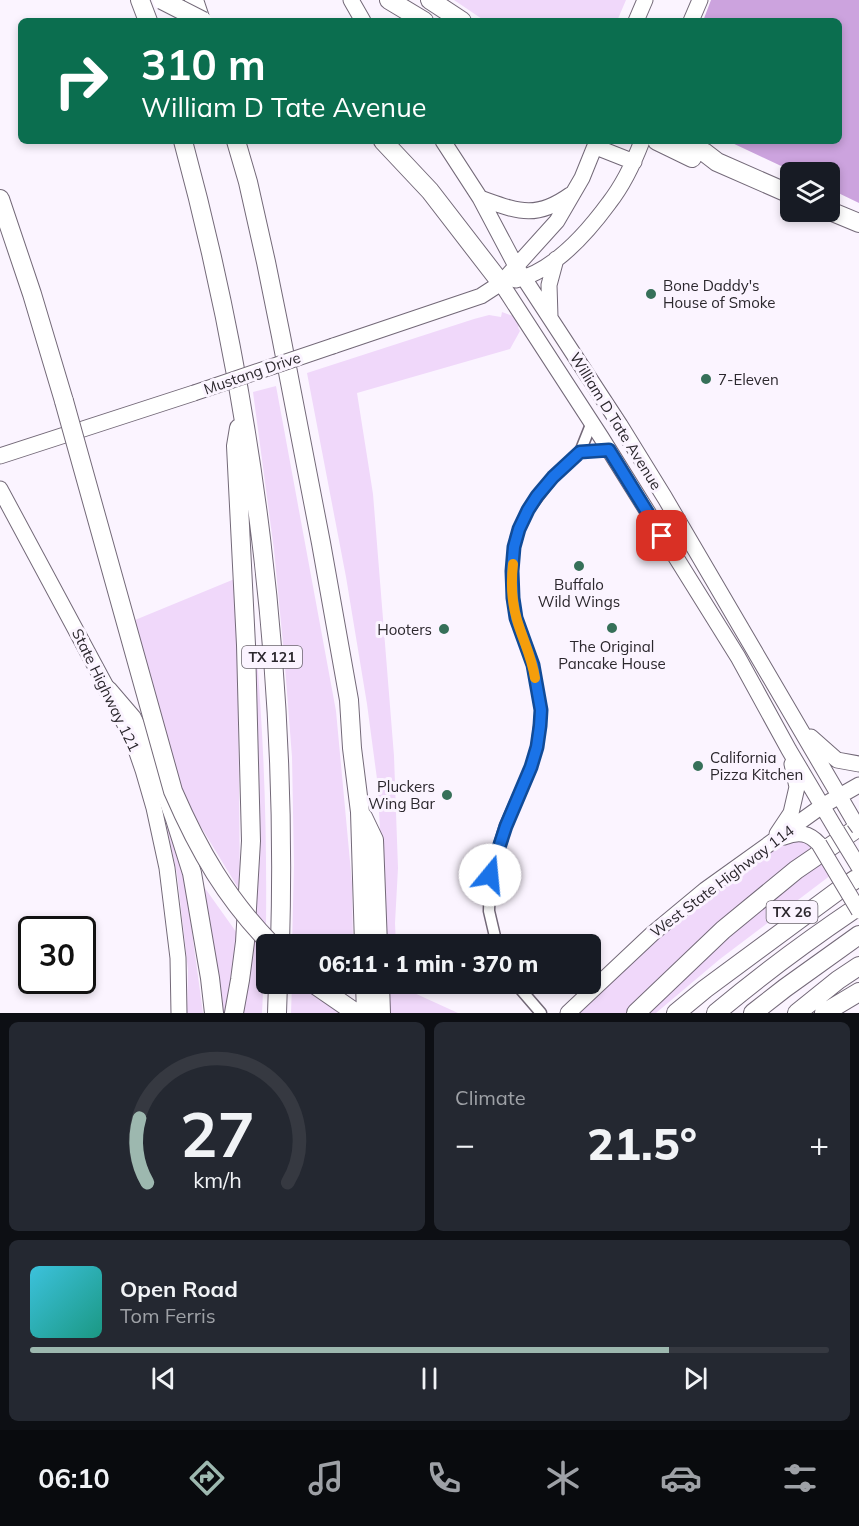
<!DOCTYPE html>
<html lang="en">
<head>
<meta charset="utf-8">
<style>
	:root { --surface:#171b24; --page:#242831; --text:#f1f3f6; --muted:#9ea1a6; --line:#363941; --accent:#9db8af }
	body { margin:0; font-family:Mulish,sans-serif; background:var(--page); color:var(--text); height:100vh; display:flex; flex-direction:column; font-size:22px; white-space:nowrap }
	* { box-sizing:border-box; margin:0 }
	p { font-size:20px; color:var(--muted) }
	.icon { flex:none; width:33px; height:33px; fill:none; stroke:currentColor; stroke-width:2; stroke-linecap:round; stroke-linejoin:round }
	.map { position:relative; height:1013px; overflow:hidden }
	.details { display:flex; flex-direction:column; gap:9px; padding:9px; background:#0d0f14; flex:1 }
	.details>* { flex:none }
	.hud { position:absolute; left:18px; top:18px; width:824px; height:126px; border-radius:9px; box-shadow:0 3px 9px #0003; background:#0b6e4f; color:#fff; overflow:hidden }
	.controls { position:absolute; left:780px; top:162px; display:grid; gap:12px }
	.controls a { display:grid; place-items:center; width:60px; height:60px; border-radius:9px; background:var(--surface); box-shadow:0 3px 9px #0003; font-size:30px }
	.speed { position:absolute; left:18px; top:916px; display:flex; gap:12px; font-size:30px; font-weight:700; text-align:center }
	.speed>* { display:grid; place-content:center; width:78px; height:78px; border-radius:50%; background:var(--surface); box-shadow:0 3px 9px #0003; line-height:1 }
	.speed .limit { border:3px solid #111; border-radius:9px; background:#fff; color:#111 }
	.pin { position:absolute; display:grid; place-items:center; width:51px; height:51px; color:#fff; margin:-26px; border-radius:12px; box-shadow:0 3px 9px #0006 }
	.me { position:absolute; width:66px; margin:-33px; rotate:17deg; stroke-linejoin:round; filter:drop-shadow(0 0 4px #0008) }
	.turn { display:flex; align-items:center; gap:21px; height:126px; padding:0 24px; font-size:27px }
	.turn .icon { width:78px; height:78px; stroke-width:2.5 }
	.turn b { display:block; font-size:42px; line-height:51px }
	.big { font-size:45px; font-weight:800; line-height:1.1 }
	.details .widget { flex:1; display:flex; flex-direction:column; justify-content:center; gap:9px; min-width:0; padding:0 21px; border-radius:9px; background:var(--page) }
	.details .dial { align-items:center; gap:0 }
	.dial svg { height:156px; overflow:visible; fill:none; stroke:var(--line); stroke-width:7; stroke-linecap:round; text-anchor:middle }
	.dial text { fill:var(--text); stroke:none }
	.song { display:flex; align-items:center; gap:18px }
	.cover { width:72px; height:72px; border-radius:9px; background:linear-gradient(135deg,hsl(190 70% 55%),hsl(170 70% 35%)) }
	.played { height:6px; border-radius:3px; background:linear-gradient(90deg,var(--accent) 80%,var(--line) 80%) }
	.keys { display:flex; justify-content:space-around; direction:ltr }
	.heat { display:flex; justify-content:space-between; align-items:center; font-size:33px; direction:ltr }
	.details .tiles { flex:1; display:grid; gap:9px; grid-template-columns:1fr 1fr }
	.widget:last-child { grid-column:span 2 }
	.trip { position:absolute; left:256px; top:934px; width:345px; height:60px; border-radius:9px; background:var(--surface); box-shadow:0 3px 9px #0003; font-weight:800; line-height:60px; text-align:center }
	.menu { display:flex; height:96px; justify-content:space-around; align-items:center; background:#090b0e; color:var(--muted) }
	.menu .icon { width:42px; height:42px }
	.menu .selected { color:var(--accent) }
	.menu b { font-size:27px; color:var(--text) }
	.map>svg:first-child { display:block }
	.green { fill:#f0d8fa }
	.forest { fill:#cca3de }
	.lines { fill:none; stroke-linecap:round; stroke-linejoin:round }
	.street-casing { stroke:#736978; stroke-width:13 }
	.secondary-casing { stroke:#736978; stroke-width:17 }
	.highway-casing { stroke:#736978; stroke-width:20 }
	.street { stroke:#fff; stroke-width:10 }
	.secondary { stroke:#fff; stroke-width:15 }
	.highway { stroke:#fff; stroke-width:18 }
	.secondary-bridge-casing { stroke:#736978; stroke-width:17; stroke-linecap:butt }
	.highway-bridge-casing { stroke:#736978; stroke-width:20; stroke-linecap:butt }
	.secondary-bridge { stroke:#fff; stroke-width:15 }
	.highway-bridge { stroke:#fff; stroke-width:18 }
	.route-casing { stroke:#114b97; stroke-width:15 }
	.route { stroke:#1a73e8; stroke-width:10 }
	.slow { stroke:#f59e0b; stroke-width:10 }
	.poi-dot { fill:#367059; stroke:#fbf4ff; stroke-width:2 }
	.labels { text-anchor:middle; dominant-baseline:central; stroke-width:6; stroke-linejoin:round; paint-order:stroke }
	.shield { fill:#fbf4ff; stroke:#69646c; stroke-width:1.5 }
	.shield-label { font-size:14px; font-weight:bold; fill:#2b272d }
	.poi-label { font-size:15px; fill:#2b272d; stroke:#fbf4ff; text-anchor:start }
	.street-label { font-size:15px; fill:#2b272d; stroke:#fbf4ff }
</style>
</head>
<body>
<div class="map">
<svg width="859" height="1013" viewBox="0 0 859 1013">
	<rect width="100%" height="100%" fill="#fbf4ff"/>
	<path class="green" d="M454,0h172l-9,21h-132z
		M502,312l11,4 8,8 -3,3 2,4 -10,18 -153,44 16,101 21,262 4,112 -3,55 1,22h-9l-10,-166 -10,-75 -21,-127 -39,-204 167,-54 15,-4 12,2z
		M276,386l60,325 16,172 1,62h-61l2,-80 -2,-108 -8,-103 -10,-104 -21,-158z
		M237,578l3,313 -50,-82 -20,-53 -35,-136z
		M251,647h5c8,92 11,185 10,278l-12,-14z
		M165,818l19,55 19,140h-16l1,-43 -11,-96z
		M800,841l7,1 5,5 -113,95 -71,71h-53l98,-88 53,-41 51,-37z
		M822,860l9,15 -111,84 -64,54h-10l66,-63z
		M202,884l37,52 -11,77h-8z
		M252,937l13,14 -3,62h-21z
		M292,984h10l41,29h-52z
		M388,984h10l3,3 57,26h-69z"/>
	<path class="forest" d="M711,0h148v203l-29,-14v-17h-36l-66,-31h110v-120h-135z"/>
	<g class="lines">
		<defs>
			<path id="street" d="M580,452l29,-2
				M497,945l-8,-34 1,-36 15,-49 26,-59 6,-20 4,-37 -8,-45 -17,-46 -3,-21 -1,-27 2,-24 5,-18 9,-19 25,-33 27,-25 12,-30
				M516,984l25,29"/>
			<path id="secondary" d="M351,0l12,21
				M636,21l9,-21
				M691,21l9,-21
				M443,141l37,57 36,68 104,159 45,73 189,323
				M596,147l38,15
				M480,198c37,13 55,22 90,-3
				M516,280c37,-9 71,-47 93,-77 14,-18 25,-41 33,-62
				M501,283l100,154 137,220 51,93 48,81
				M550,317l-1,-32 7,-26
				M333,346l148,-50 20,-13 56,-62 25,-43 15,-37
				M0,456l194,-63
				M0,489l108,201 25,51 10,29 11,38 13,60 11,90 1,55
				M811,737l26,23 22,4
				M777,834l14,-21 6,-26 -5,-23
				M784,837c15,-6 25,-4 35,7
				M568,1013l84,-79 53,-44 117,-84 37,-21"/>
			<path id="highway" d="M140,0l8,21
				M194,0l7,21
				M389,0l35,21
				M430,0l32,21
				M183,141c71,261 105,534 97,804
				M236,141l12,41 18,80 15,74 40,207 28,157 3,48 8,64 4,133
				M383,141l47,50 71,92
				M657,141l35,17
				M681,141l23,11 13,10 73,32
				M0,199l32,95 32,107
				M830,211l29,12
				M108,690l24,28 23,45 20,56 17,54 18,105 4,35
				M363,817l11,23 4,105
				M314,984l42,29
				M365,984l1,29
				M380,984l1,29
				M234,1013l6,-33 5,-38 6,-101 -5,-196 -10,-199 3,-18
				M277,1013l1,-29
				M636,1013l87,-83 73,-60 63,-43
				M676,1013l29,-24 134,-99 20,-13
				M716,1013c45,-38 94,-74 143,-107
				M753,1013l32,-25 74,-53
				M797,1013l41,-33 21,-14
				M824,1013l35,-21"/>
		</defs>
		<use href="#street" class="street-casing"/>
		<use href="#secondary" class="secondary-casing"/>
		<use href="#highway" class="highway-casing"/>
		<use href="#street" class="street"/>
		<use href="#secondary" class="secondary"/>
		<use href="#highway" class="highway"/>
		<defs>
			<path id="secondary-bridge" d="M194,393l139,-47
				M854,821l5,7
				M837,831l22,36
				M819,844l40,67"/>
			<path id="highway-bridge" d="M162,0l41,21
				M64,401l109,390c26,60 53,107 99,154"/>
		</defs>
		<use href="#secondary-bridge" class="secondary-bridge-casing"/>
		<use href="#highway-bridge" class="highway-bridge-casing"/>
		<use href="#secondary-bridge" class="secondary-bridge"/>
		<use href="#highway-bridge" class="highway-bridge"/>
	</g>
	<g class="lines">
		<defs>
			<path id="route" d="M490,875l16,-49 25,-59 6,-20 3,-21 1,-16 -8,-45 -17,-47 -3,-20 -1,-27 2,-24 5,-18 9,-19 9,-14 16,-19 27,-25 29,-2 53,86"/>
		</defs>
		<use href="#route" class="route-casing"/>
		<use href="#route" class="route"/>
		<path class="slow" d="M513,564c-2,18 -1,39 4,56 6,20 15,38 18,58"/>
	</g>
	<g class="poi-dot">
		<circle cx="651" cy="294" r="6"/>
		<circle cx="706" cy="379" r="6"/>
		<circle cx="579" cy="566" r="6"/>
		<circle cx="612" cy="628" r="6"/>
		<circle cx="444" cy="629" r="6"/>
		<circle cx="698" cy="766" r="6"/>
		<circle cx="447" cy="795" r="6"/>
	</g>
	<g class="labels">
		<g class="shield">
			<rect x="242" y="646" width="60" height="22" rx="4.5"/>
			<rect x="766.5" y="901" width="51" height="22" rx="4.5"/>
		</g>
		<g class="shield-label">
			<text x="272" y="657">TX 121</text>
			<text x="792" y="912">TX 26</text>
		</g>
		<g class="poi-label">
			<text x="663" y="285">Bone Daddy's<tspan x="663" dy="17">House of Smoke</tspan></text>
			<text x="718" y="379">7-Eleven</text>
			<text x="579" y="584" text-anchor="middle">Buffalo<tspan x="579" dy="17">Wild Wings</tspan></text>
			<text x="432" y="629" text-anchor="end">Hooters</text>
			<text x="612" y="646" text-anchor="middle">The Original<tspan x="612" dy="17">Pancake House</tspan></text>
			<text x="710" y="757">California<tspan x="710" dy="17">Pizza Kitchen</tspan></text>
			<text x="435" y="786" text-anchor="end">Pluckers<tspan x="435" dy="17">Wing Bar</tspan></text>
		</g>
		<g class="street-label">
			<text transform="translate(252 373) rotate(-19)">Mustang Drive</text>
			<text transform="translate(616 421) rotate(58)">William D Tate Avenue</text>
			<text transform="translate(106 690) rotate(64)">State Highway 121</text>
			<text transform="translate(722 881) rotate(-37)">West State Highway 114</text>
		</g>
	</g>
</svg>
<div class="controls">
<a><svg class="icon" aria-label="layers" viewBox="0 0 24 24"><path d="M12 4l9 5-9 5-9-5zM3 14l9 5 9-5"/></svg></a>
</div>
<div class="speed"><div class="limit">30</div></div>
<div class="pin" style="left:662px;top:536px;background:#d93025"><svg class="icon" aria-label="arrive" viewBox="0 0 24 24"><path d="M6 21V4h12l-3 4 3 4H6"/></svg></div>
<svg class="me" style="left:490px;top:875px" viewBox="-20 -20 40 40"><circle r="19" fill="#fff"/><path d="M0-13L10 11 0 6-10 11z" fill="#1a73e8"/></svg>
<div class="trip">06:11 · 1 min · 370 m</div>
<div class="hud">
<div class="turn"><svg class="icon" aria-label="right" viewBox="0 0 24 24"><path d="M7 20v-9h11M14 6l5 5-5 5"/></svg><div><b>310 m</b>William D Tate Avenue</div></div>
</div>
</div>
<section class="details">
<div class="tiles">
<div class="widget dial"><svg viewBox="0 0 100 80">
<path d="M14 69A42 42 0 1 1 86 69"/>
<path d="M14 69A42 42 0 0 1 10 36" stroke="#9db8af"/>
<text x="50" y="56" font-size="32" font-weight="700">27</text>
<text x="50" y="72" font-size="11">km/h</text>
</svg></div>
<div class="widget"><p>Climate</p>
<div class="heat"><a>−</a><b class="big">21.5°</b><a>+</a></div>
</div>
<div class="widget">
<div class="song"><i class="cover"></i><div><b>Open Road</b><p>Tom Ferris</p></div></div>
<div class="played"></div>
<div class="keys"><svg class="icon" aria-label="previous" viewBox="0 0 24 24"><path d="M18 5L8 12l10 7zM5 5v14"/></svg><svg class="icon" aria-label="pause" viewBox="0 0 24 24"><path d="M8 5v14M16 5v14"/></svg><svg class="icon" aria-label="next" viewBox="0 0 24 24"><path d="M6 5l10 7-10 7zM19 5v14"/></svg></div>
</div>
</div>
</section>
<nav class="menu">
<b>06:10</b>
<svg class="icon selected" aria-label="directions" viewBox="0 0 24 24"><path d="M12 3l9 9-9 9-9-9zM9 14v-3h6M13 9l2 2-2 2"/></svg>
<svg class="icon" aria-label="music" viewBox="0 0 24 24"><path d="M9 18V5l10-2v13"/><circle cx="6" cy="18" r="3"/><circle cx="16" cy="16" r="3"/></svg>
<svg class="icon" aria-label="phone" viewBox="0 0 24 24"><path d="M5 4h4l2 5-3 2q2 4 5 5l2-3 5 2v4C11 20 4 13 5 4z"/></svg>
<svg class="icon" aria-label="climate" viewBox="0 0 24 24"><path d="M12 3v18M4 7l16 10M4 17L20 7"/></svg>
<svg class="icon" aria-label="car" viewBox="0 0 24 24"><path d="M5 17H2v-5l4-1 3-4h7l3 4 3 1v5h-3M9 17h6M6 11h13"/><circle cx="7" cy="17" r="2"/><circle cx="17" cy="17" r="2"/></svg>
<svg class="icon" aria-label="filters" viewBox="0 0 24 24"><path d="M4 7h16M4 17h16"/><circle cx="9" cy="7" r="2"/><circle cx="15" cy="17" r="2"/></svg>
</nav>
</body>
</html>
